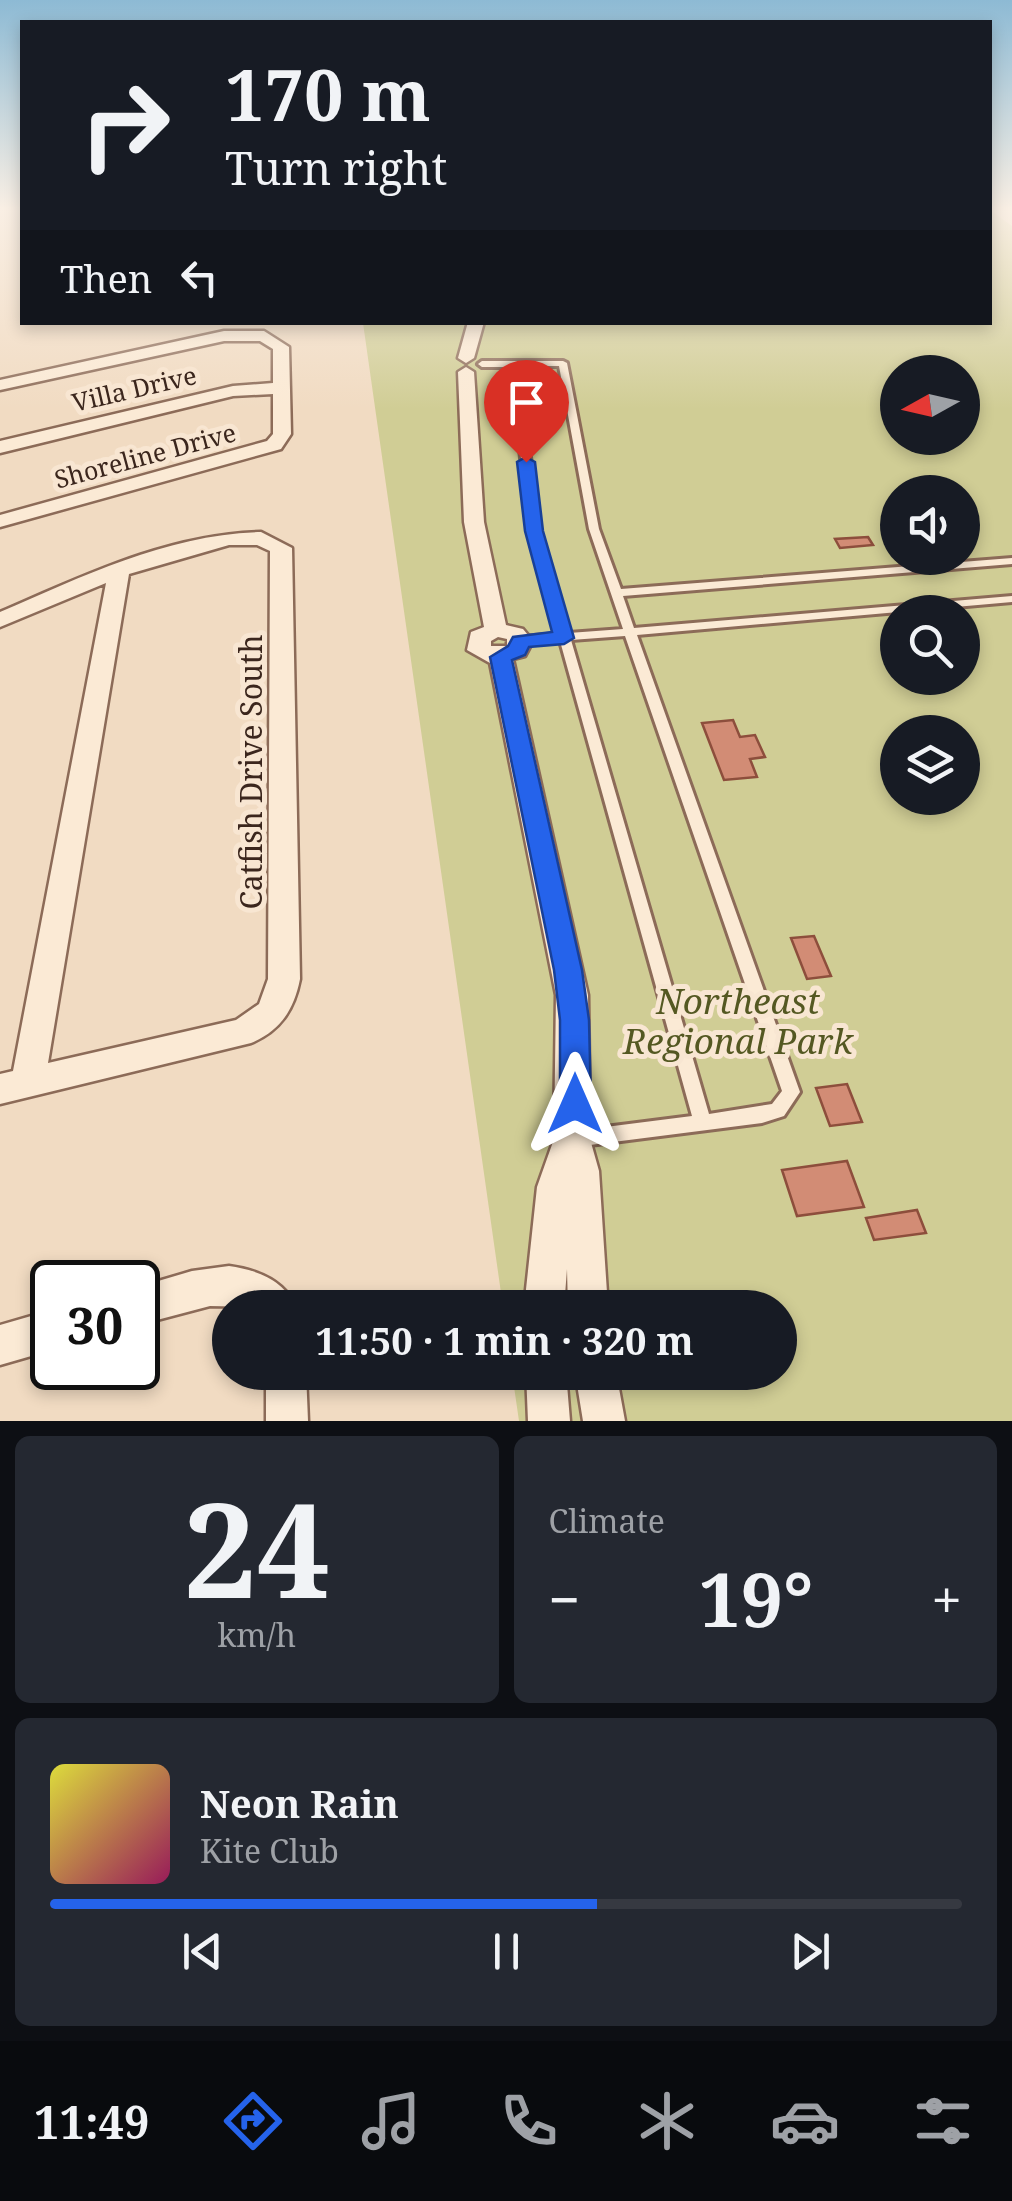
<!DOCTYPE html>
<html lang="en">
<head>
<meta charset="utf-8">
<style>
	:root { --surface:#171b24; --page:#242831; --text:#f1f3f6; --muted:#9ea1a6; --line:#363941; --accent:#2563eb }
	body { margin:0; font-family:"Noto Serif",serif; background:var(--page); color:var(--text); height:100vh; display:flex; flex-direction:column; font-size:38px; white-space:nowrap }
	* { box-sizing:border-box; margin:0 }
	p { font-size:32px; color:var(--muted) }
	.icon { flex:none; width:55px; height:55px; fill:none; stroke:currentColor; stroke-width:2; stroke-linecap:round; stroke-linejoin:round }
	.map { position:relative; height:1421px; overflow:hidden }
	.side { display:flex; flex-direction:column; gap:15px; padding:15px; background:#0d0f14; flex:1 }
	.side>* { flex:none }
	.banner { position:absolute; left:20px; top:20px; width:972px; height:305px; border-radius:0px; box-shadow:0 5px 15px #0003; background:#171b24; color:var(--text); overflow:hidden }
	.needle { width:65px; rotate:262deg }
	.controls { position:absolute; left:880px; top:355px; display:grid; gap:20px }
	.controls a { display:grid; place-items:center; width:100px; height:100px; border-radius:50%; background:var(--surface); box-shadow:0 5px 15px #0003; font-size:50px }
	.speed { position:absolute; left:30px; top:1260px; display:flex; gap:20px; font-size:50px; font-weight:700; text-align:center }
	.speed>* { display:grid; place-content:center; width:130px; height:130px; border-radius:50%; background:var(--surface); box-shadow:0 5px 15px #0003; line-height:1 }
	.speed .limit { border:5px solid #111; border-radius:15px; background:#fff; color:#111 }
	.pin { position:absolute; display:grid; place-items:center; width:85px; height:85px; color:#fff; margin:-102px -42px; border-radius:50% 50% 50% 0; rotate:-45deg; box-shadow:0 0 10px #0007 }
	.pin .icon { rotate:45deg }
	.me { position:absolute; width:110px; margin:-55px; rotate:0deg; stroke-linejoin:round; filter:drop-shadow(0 0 8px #0008) }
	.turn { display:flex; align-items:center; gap:35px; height:210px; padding:0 40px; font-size:45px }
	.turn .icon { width:130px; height:130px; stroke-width:2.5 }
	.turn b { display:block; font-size:70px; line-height:85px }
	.then { display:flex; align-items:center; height:95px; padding:0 40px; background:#0003; gap:20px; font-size:38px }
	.big { font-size:75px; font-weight:700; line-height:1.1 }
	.side .tile { flex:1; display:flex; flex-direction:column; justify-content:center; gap:15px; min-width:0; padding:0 35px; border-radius:15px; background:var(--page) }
	.side .dial { align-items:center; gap:0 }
	.dial b { font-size:130px; line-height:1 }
	.song { display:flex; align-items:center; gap:30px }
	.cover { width:120px; height:120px; border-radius:15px; background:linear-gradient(135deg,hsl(60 70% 55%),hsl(330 70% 35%)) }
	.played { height:10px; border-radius:5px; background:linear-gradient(90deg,var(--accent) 60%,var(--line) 60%) }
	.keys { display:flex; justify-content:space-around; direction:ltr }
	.heat { display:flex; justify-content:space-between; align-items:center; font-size:55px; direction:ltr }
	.side .tiles { flex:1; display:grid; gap:15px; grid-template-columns:1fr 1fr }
	.tile:last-child { grid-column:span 2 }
	.trip { position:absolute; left:212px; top:1290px; width:585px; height:100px; border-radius:50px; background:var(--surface); box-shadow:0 5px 15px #0003; font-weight:700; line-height:100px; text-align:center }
	.tabs { display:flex; height:160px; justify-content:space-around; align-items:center; background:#090b0e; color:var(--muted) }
	.tabs .icon { width:70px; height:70px }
	.tabs .on { color:var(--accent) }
	.tabs b { font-size:45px; color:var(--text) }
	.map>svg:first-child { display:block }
	.green { fill:#d0cd95; fill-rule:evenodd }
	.building { fill:#d28c75; stroke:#8d4e3c; stroke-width:2.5 }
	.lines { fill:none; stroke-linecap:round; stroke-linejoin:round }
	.lane-casing { stroke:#8c6b58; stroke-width:6 }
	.street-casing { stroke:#8c6b58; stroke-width:5 }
	.lane { fill:#fbead5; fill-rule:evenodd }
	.street { fill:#fbead5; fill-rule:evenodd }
	.route { fill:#2563eb; stroke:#184099; stroke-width:2.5 }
	.labels { text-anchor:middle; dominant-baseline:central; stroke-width:10; stroke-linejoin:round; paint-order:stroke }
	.far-street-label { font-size:25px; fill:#3b261d; stroke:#f8e6d2 }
	.street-label { font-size:30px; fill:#3b261d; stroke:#f8e6d2 }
	.near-park-label { font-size:35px; font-style:italic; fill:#545822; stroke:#f8e6d2 }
</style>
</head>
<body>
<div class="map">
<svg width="1012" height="1421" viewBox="0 0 1012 1421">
	<rect width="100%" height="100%" fill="#f1dbc2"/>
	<path class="green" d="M990,210l22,16v1195h-493l-7,-48 268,-1v-64l-277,-1 -140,-984 627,-1zM898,372h64v66h-64zM898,492h64v66h-64zM898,612h64v66h-64zM898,732h64v66h-64z"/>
	<path class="building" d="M868,537l5,8 -33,3 -5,-9z
		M733,720l7,17 15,-2 10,22 -15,2 7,18 -33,3 -22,-57z
		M814,936l17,40 -24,3 -16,-41z
		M847,1084l15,38 -32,4 -14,-38z
		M847,1161l17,46 -67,9 -15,-46z
		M917,1210l9,23 -52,7 -8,-22z"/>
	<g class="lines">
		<defs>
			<path id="lane" d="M563,361l4,2 32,166 22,60 391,-31v6l-389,32 11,32 378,-32v6l-375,33 163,457 -16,24 -22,7 -188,24 -6,-2 -3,-6 3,-6 6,-2 118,-15 -132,-475 -39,4 -6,-4 6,-4 37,-3 -29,-103 -18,-164h-29l-4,-3 4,-3zM519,366h40l30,163 34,100 -54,4 -30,-102zM625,636l157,455 -10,13 -63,10 -138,-474z"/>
			<path id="street" d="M468,322h16l-10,36 -8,5 -8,-5z
				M224,331h40l25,16 2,87 -10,15 -281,78v-12l267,-74 6,-7v-40l-40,2 -233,57v-12l233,-55 40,-3v-34l-13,-8h-36l-224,49v-10z
				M466,367l8,5 10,150 22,103 17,4 10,12 -8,15 -12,3 75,336 2,144 9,32 9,137h-40l-1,-39 -3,39h-40l13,-121 17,-48 2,-144 -66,-332 -23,-13 4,-18 13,-5 -20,-105 -6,-150zM498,637l9,2v7h-16v-5z
				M261,532l31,16 8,431c-6,31 -20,52 -49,64l-251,61v-30l13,-3 93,-488 -106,44v-15c83,-36 169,-78 261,-80zM229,545h28l13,6 -2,428 -9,25 -23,16 -188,43 81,-489z
				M229,1266c28,4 56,14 67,42l-86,-2 -72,19v-38l54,-16z
				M52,1310v40l-52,15v-40z
				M266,1372h40l2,49h-42z
				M526,1372h40l4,49h-42z
				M575,1372h41l9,49h-42z"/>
		</defs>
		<use href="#lane" class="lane-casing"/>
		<use href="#street" class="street-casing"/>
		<use href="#lane" class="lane"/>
		<use href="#street" class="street"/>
	</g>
	<linearGradient id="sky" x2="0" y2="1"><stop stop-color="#8dbad4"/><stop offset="0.51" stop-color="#f9efe4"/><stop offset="1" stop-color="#f9efe4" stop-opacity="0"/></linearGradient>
	<rect width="1012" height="409" fill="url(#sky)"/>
	<path class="route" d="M526,457l9,5 8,69 31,107 -10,6 -35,3 -4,8 -13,5 70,310 7,50 2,84 -5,10 -11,4 -11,-4 -4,-10v-84l-6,-50 -64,-313 18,-11 5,-9 39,-5 -27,-101 -8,-69z"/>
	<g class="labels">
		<g class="far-street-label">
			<text transform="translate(134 388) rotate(-13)">Villa Drive</text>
			<text transform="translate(145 455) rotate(-15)">Shoreline Drive</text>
		</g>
		<g class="street-label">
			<text transform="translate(250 772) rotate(-90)">Catfish Drive South</text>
		</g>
		<g class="near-park-label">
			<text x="738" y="1000">Northeast<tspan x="738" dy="40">Regional Park</tspan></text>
		</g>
	</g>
</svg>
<div class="controls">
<a><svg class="needle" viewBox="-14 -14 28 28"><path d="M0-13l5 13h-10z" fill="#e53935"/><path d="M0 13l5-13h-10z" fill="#9ea1a6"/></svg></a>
<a><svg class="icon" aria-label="sound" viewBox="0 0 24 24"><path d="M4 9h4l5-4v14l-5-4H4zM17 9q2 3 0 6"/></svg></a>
<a><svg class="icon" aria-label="search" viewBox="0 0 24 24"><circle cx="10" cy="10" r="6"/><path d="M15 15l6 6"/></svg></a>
<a><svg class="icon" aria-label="layers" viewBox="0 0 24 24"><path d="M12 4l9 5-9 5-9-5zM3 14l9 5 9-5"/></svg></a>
</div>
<div class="speed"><div class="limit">30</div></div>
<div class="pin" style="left:526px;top:462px;background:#d93025"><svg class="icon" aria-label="arrive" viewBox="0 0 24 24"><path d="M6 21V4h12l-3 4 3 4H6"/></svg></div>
<svg class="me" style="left:575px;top:1104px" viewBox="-20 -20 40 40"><path d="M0-17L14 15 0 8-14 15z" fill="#2563eb" stroke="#fff" stroke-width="4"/></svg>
<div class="trip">11:50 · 1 min · 320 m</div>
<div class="banner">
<div class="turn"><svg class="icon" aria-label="right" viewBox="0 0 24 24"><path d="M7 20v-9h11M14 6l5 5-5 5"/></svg><div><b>170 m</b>Turn right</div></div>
<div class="then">Then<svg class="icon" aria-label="left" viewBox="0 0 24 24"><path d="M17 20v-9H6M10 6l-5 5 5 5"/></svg></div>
</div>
</div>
<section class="side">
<div class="tiles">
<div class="tile dial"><b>24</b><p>km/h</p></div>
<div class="tile"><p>Climate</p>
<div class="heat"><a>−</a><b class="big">19°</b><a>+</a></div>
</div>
<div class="tile">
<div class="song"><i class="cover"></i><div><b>Neon Rain</b><p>Kite Club</p></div></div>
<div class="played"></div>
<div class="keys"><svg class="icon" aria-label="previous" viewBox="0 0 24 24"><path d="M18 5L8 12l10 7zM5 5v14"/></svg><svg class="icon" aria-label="pause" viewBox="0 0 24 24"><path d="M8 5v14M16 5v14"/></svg><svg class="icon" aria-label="next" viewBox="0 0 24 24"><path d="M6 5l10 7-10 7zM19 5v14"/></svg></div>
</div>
</div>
</section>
<nav class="tabs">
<b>11:49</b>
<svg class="icon on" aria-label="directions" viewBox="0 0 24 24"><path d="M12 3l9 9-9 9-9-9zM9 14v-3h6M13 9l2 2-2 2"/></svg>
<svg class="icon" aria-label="music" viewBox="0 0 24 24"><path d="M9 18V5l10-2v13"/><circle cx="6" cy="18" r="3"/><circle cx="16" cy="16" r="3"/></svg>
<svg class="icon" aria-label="phone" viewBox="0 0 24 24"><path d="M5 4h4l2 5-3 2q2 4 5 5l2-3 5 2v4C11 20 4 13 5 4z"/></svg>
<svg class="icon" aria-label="climate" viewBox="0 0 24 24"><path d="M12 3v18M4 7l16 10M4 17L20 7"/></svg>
<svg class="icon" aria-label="car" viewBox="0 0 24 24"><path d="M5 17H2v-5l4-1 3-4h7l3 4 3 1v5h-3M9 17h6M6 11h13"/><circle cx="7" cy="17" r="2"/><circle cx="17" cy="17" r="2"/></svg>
<svg class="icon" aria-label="filters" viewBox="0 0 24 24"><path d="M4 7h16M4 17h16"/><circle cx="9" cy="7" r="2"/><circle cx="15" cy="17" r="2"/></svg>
</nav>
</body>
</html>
